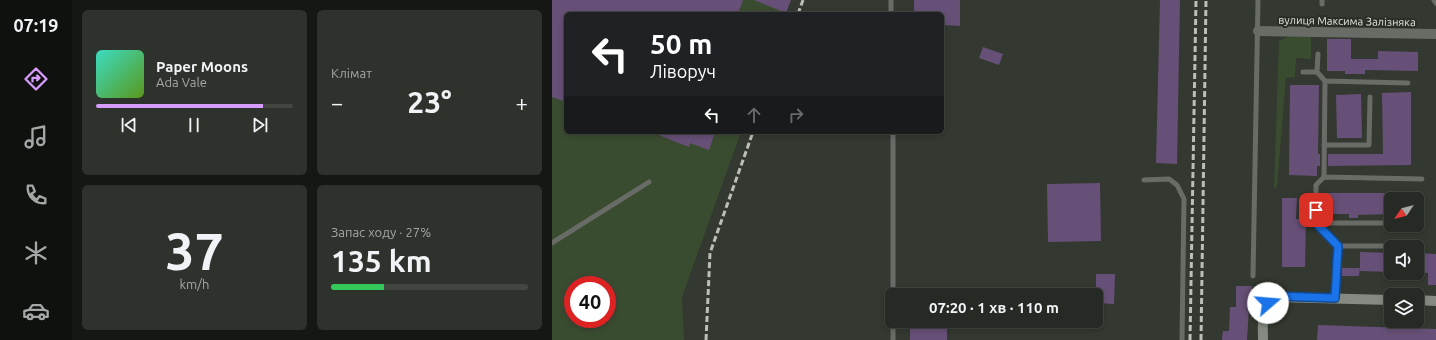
<!DOCTYPE html>
<html lang="uk">
<head>
<meta charset="utf-8">
<style>
	:root { --surface:#262a24; --page:#2e322c; --text:#f1f3f6; --muted:#a4a7a6; --line:#424641; --accent:#d59cfb }
	body { margin:0; font-family:Ubuntu,sans-serif; background:var(--page); color:var(--text); height:100vh; display:flex; flex-direction:column; font-size:15px; white-space:nowrap }
	* { box-sizing:border-box; margin:0 }
	p { font-size:13px; color:var(--muted) }
	.icon { flex:none; width:22px; height:22px; fill:none; stroke:currentColor; stroke-width:2; stroke-linecap:round; stroke-linejoin:round }
	.map { position:relative; flex:1; overflow:hidden }
	.drawer { display:flex; flex-direction:column; gap:10px; padding:10px; background:#151714; width:480px }
	.drawer>* { flex:none }
	.hud { position:absolute; left:12px; top:12px; width:380px; height:122px; border-radius:6px; box-shadow:0 2px 6px #0003,0 0 0 1px var(--line); background:#202124; color:#fff; overflow:hidden }
	.needle { width:26px; rotate:235deg }
	.tools { position:absolute; left:832px; top:192px; display:grid; gap:8px }
	.tools a { display:grid; place-items:center; width:40px; height:40px; border-radius:6px; background:var(--surface); box-shadow:0 2px 6px #0003,0 0 0 1px var(--line); font-size:20px }
	.speed { position:absolute; left:12px; top:276px; display:flex; gap:8px; font-size:20px; font-weight:700; text-align:center }
	.speed>* { display:grid; place-content:center; width:52px; height:52px; border-radius:50%; background:var(--surface); box-shadow:0 2px 6px #0003,0 0 0 1px var(--line); line-height:1 }
	.speed .limit { border:6px solid #d22; background:#fff; color:#111 }
	.pin { position:absolute; display:grid; place-items:center; width:34px; height:34px; color:#fff; margin:-17px; border-radius:8px; box-shadow:0 2px 6px #0006 }
	.me { position:absolute; width:44px; margin:-22px; rotate:72deg; stroke-linejoin:round; filter:drop-shadow(0 0 3px #0008) }
	.turn { display:flex; align-items:center; gap:14px; height:84px; padding:0 20px; font-size:18px }
	.turn .icon { width:52px; height:52px; stroke-width:2.5 }
	.turn b { display:block; font-size:28px; line-height:34px }
	.lanes { display:flex; align-items:center; height:38px; padding:0 20px; background:#0003; justify-content:center; gap:20px; direction:ltr }
	.lanes .off { opacity:.35 }
	.big { font-size:30px; font-weight:700; line-height:1.1 }
	.drawer .tile { flex:1; display:flex; flex-direction:column; justify-content:center; gap:6px; min-width:0; padding:0 14px; border-radius:6px; background:var(--page) }
	.drawer .dial { align-items:center; gap:0 }
	.dial b { font-size:52px; line-height:1 }
	.song { display:flex; align-items:center; gap:12px }
	.cover { width:48px; height:48px; border-radius:6px; background:linear-gradient(135deg,hsl(170 70% 55%),hsl(90 70% 35%)) }
	.played { height:4px; border-radius:2px; background:linear-gradient(90deg,var(--accent) 85%,var(--line) 85%) }
	.keys { display:flex; justify-content:space-around; direction:ltr }
	.heat { display:flex; justify-content:space-between; align-items:center; font-size:22px; direction:ltr }
	.charge { height:6px; border-radius:3px; background:linear-gradient(90deg,#34c759 27%,var(--line) 0) }
	.drawer .tiles { flex:1; display:grid; gap:10px; grid-template-columns:repeat(2,1fr) }
	.trip { position:absolute; left:333px; top:288px; width:218px; height:40px; border-radius:6px; background:var(--surface); box-shadow:0 2px 6px #0003,0 0 0 1px var(--line); font-weight:700; line-height:40px; text-align:center }
	main { display:flex; flex:1; min-height:0 }
	.tab-bar { display:flex; flex-direction:column; width:72px; justify-content:space-around; align-items:center; background:#0f110e; color:var(--muted) }
	.tab-bar .icon { width:28px; height:28px }
	.tab-bar .active { color:var(--accent) }
	.tab-bar b { font-size:18px; color:var(--text) }
	.map>svg:first-child { display:block }
	.green { fill:#3a4c30; fill-rule:evenodd }
	.building { fill:#675077 }
	.lines { fill:none; stroke-linecap:round; stroke-linejoin:round }
	.lane { stroke:#696b67; stroke-width:5 }
	.street { stroke:#696b67; stroke-width:10 }
	.secondary { stroke:#848982; stroke-width:10 }
	.rail { stroke:#bbbfb8; stroke-width:3; stroke-dasharray:6 3; stroke-linecap:butt }
	.route-casing { stroke:#114b97; stroke-width:10 }
	.route { stroke:#1a73e8; stroke-width:7 }
	.labels { text-anchor:middle; dominant-baseline:central; stroke-width:4; stroke-linejoin:round; paint-order:stroke }
	.street-label { font-size:11px; fill:#e3e7e1; stroke:#292e26 }
</style>
</head>
<body>
<main>
<nav class="tab-bar">
<b>07:19</b>
<svg class="icon active" aria-label="directions" viewBox="0 0 24 24"><path d="M12 3l9 9-9 9-9-9zM9 14v-3h6M13 9l2 2-2 2"/></svg>
<svg class="icon" aria-label="music" viewBox="0 0 24 24"><path d="M9 18V5l10-2v13"/><circle cx="6" cy="18" r="3"/><circle cx="16" cy="16" r="3"/></svg>
<svg class="icon" aria-label="phone" viewBox="0 0 24 24"><path d="M5 4h4l2 5-3 2q2 4 5 5l2-3 5 2v4C11 20 4 13 5 4z"/></svg>
<svg class="icon" aria-label="climate" viewBox="0 0 24 24"><path d="M12 3v18M4 7l16 10M4 17L20 7"/></svg>
<svg class="icon" aria-label="car" viewBox="0 0 24 24"><path d="M5 17H2v-5l4-1 3-4h7l3 4 3 1v5h-3M9 17h6M6 11h13"/><circle cx="7" cy="17" r="2"/><circle cx="17" cy="17" r="2"/></svg>
</nav>
<section class="drawer">
<div class="tiles">
<div class="tile">
<div class="song"><i class="cover"></i><div><b>Paper Moons</b><p>Ada Vale</p></div></div>
<div class="played"></div>
<div class="keys"><svg class="icon" aria-label="previous" viewBox="0 0 24 24"><path d="M18 5L8 12l10 7zM5 5v14"/></svg><svg class="icon" aria-label="pause" viewBox="0 0 24 24"><path d="M8 5v14M16 5v14"/></svg><svg class="icon" aria-label="next" viewBox="0 0 24 24"><path d="M6 5l10 7-10 7zM19 5v14"/></svg></div>
</div>
<div class="tile"><p>Клімат</p>
<div class="heat"><a>−</a><b class="big">23°</b><a>+</a></div>
</div>
<div class="tile dial"><b>37</b><p>km/h</p></div>
<div class="tile"><p>Запас ходу · 27%</p><b class="big">135 km</b><div class="charge"></div></div>
</div>
</section>
<div class="map">
<svg width="884" height="340" viewBox="0 0 884 340">
	<rect width="100%" height="100%" fill="#333830"/>
	<path class="green" d="M0,0h235l-5,14h-216v118h175l-59,165 2,43h-132zM21,285h34v34h-34z
		M739,35l20,1v23l-15,-1 -1,19 -9,1 -9,109 -3,1 5,-147z"/>
	<path class="building" d="M0,0h191l-5,14h-172v88l-14,-5z
		M202,0h37l-5,13z
		M362,0h46v26l-18,-1v-11h-28z
		M608,0h20l-3,164 -21,-1z
		M775,39h24v20h27v-8l40,1v19l-53,-1v4h-20v-3h-18z
		M431,47l20,7 -4,11 -20,-7z
		M738,85h29l-1,69h2v12h-3v10l-28,-1z
		M859,92v73l-83,1v-12h55l-1,-61z
		M809,94l1,44h-25l-1,-43z
		M99,132h64l-6,18 -19,-7 -1,4z
		M548,183l1,58 -53,1 -1,-58z
		M773,193h66v21l-33,1v3h-9v-4h-23z
		M730,198h15l-1,21h10l-1,48h-23z
		M808,252l31,1v19l-31,-1z
		M865,253l19,1v31h-8v-12l-11,-1z
		M790,268h18l-1,8h-17z
		M544,274h19l-1,30 -18,-1z
		M684,286h16v20h-3l-2,34h-25l1,-9h6l1,-24h6z
		M358,321h37v19h-37z
		M766,325l118,4v11h-119z"/>
	<g class="lines">
		<path class="lane" d="M339,0v14
			M882,0l2,3
			M770,4v-4
			M766,54l-1,18 8,9 83,2
			M751,72h14
			M773,81l-1,96 98,2
			M341,132v163
			M772,145h45l1,-48
			M772,177l-8,8v38l22,23 -3,52
			M592,180l25,-1 8,6 7,14 -2,141
			M764,223h75
			M865,223h1
			M0,243l97,-61
			M786,246h84
			M701,276l5,-276
			M341,340v-19"/>
		<path class="street" d="M706,31l178,3"/>
		<path class="secondary" d="M865,300l19,1
			M711,340c0,-19 -3,-31 12,-43l116,3"/>
		<path class="rail" d="M246,14l5,-14
			M154,340l4,-87 43,-121
			M638,340l6,-340
			M649,340l5,-340"/>
	</g>
	<g class="lines">
		<defs>
			<path id="route" d="M716,303l7,-7 60,2 3,-52 -22,-23v-13"/>
		</defs>
		<use href="#route" class="route-casing"/>
		<use href="#route" class="route"/>
	</g>
	<g class="labels">
		<g class="street-label">
			<text transform="translate(795 21) rotate(1)">вулиця Максима Залізняка</text>
		</g>
	</g>
</svg>
<div class="tools">
<a><svg class="needle" viewBox="-14 -14 28 28"><path d="M0-13l5 13h-10z" fill="#e53935"/><path d="M0 13l5-13h-10z" fill="#a4a7a6"/></svg></a>
<a><svg class="icon" aria-label="sound" viewBox="0 0 24 24"><path d="M4 9h4l5-4v14l-5-4H4zM17 9q2 3 0 6"/></svg></a>
<a><svg class="icon" aria-label="layers" viewBox="0 0 24 24"><path d="M12 4l9 5-9 5-9-5zM3 14l9 5 9-5"/></svg></a>
</div>
<div class="speed"><div class="limit">40</div></div>
<div class="pin" style="left:764px;top:210px;background:#d93025"><svg class="icon" aria-label="arrive" viewBox="0 0 24 24"><path d="M6 21V4h12l-3 4 3 4H6"/></svg></div>
<svg class="me" style="left:716px;top:303px" viewBox="-20 -20 40 40"><circle r="19" fill="#fff"/><path d="M0-13L10 11 0 6-10 11z" fill="#1a73e8"/></svg>
<div class="trip">07:20 · 1 хв · 110 m</div>
<div class="hud">
<div class="turn"><svg class="icon" aria-label="left" viewBox="0 0 24 24"><path d="M17 20v-9H6M10 6l-5 5 5 5"/></svg><div><b>50 m</b>Ліворуч</div></div>
<div class="lanes"><svg class="icon" aria-label="left" viewBox="0 0 24 24"><path d="M17 20v-9H6M10 6l-5 5 5 5"/></svg><svg class="icon off" aria-label="ahead" viewBox="0 0 24 24"><path d="M12 20V5M6 11l6-6 6 6"/></svg><svg class="icon off" aria-label="right" viewBox="0 0 24 24"><path d="M7 20v-9h11M14 6l5 5-5 5"/></svg></div>
</div>
</div>
</main>
</body>
</html>
